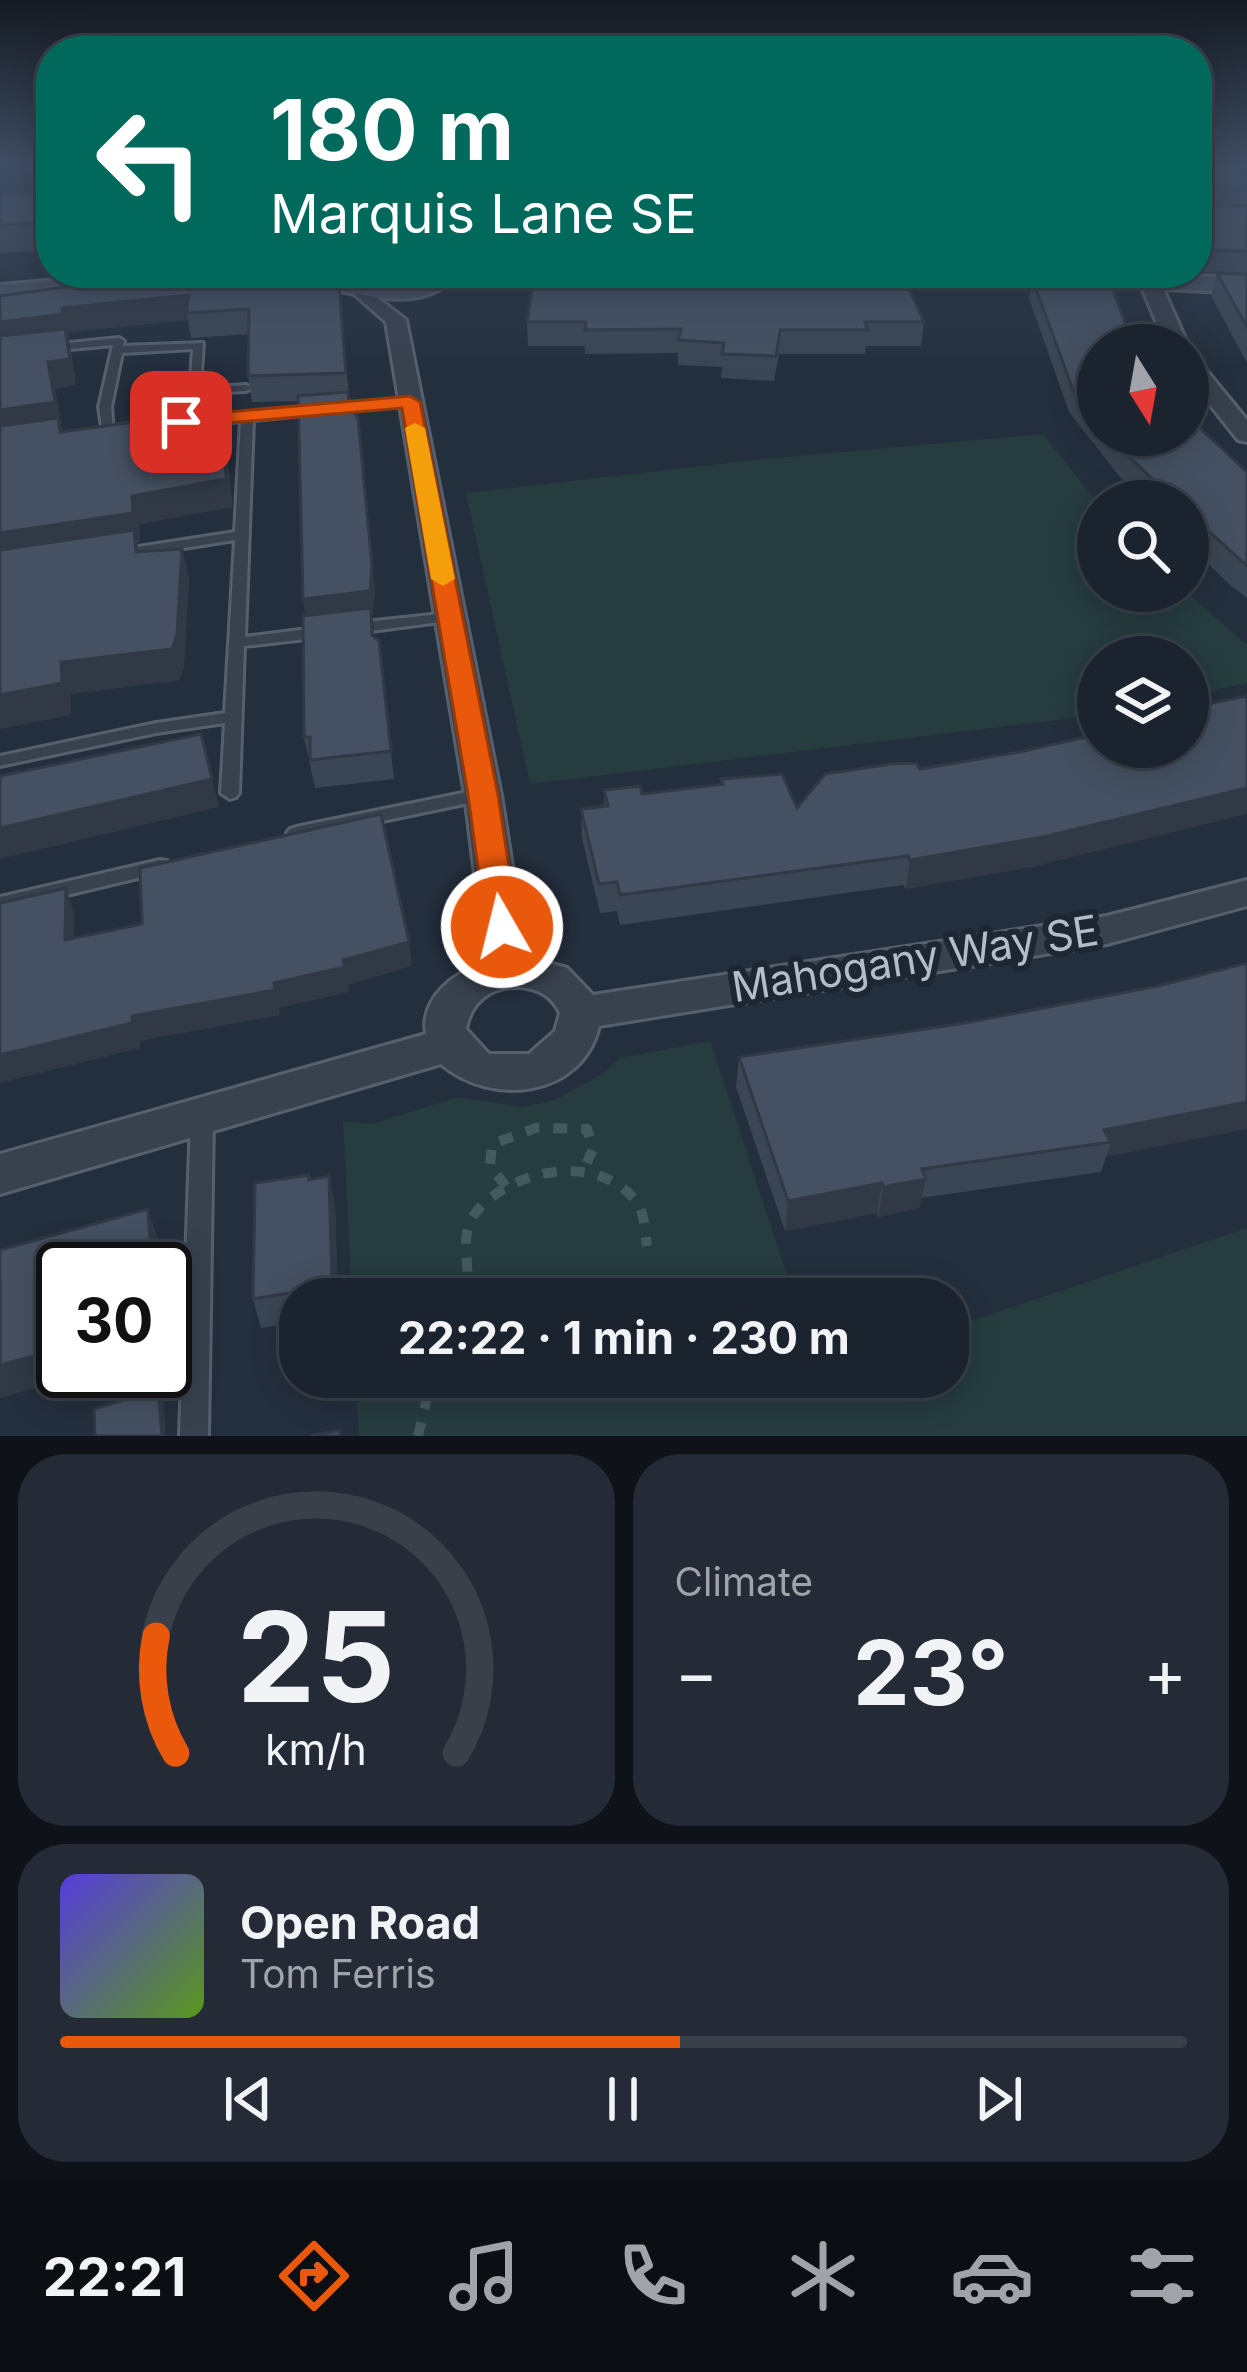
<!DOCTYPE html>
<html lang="en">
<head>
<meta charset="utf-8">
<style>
	:root { --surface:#1b232e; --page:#242b36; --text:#f1f3f6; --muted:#a0a4aa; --line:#39404a; --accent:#ea580c }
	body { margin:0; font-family:Inter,sans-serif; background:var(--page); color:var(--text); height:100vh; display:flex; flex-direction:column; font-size:45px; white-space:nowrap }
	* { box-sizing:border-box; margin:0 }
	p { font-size:39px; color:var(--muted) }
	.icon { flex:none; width:66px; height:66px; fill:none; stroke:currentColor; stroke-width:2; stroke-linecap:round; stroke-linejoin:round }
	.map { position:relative; height:1436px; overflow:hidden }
	.details { display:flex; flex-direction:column; gap:18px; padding:18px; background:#0f1319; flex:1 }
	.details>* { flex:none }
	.guide { position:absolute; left:36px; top:36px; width:1176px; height:252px; border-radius:48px; box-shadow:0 6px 30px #0003,0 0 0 3px var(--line); background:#00695c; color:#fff; overflow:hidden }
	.needle { width:78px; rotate:169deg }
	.tools { position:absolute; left:1077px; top:324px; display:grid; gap:24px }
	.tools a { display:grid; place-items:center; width:132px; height:132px; border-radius:50%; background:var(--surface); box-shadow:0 6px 30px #0003,0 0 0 3px var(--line); font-size:60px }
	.speed { position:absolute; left:36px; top:1242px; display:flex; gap:24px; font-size:60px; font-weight:700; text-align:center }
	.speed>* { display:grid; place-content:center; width:156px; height:156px; border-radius:50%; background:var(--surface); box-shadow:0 6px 30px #0003,0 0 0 3px var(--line); line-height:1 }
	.speed .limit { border:6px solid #111; border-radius:18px; background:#fff; color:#111 }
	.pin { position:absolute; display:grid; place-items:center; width:102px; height:102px; color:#fff; margin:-51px; border-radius:24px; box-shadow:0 6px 18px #0006 }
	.me { position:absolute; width:132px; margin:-66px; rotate:352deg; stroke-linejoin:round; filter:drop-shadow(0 0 9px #0008) }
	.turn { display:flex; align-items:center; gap:42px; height:252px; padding:0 36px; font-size:54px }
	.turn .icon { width:156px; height:156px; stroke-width:2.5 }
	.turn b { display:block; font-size:84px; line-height:102px }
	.big { font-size:90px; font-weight:700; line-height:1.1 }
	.details .widget { flex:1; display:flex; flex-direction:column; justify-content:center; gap:18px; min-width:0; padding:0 42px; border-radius:48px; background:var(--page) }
	.details .dial { align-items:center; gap:0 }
	.dial svg { height:312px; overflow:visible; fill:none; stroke:var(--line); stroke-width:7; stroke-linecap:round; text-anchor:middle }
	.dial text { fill:var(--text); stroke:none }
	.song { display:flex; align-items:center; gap:36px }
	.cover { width:144px; height:144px; border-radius:18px; background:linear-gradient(135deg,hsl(250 70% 55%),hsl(90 70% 35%)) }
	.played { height:12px; border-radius:6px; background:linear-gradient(90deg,var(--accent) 55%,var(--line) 55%) }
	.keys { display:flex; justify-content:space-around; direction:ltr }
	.heat { display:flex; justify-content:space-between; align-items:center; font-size:66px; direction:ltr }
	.details .tiles { flex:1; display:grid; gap:18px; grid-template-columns:1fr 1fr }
	.widget:last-child { grid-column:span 2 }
	.trip { position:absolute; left:279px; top:1278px; width:690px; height:120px; border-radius:48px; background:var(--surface); box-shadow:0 6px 30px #0003,0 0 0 3px var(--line); font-weight:700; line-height:120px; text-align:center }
	.menu { display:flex; height:192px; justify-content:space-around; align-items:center; background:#0b0e12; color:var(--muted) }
	.menu .icon { width:84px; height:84px }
	.menu .current { color:var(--accent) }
	.menu b { font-size:54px; color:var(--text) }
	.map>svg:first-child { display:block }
	.green { fill:#263c3f }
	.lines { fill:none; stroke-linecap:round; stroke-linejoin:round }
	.lane-casing { stroke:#565f6c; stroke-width:6 }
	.street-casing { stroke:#565f6c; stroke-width:6 }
	.secondary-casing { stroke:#565f6c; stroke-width:6 }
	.path { stroke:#44595c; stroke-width:10; stroke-dasharray:14 14; stroke-linecap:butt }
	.lane { fill:#38414e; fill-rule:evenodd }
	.street { fill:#38414e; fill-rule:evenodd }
	.secondary { fill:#465061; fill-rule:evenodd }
	.wall { fill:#3b4654 }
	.shaded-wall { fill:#303945 }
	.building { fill:#455162; stroke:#303945; stroke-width:3 }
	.route { fill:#ea580c; stroke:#983908; stroke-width:3 }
	.slow { fill:#f59e0b }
	.labels { text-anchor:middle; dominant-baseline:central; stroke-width:12; stroke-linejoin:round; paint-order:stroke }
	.near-street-label { font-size:42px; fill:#b4bcc9; stroke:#1d2633 }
</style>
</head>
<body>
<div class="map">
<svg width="1247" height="1436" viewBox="0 0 1247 1436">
	<rect width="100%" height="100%" fill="#242f3e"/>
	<path class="green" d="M1043,434l55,69v88h87l62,54v38l-59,13v-39h-90v58l-568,69 -64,-291 299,-34z
		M710,1041l85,258h-443l-9,-178 29,3 86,-27 64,10 33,-7 49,-27 16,-15z
		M1247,1228v208h-888l-3,-59h592v-48z"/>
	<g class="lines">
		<defs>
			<path id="lane" d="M119,338l5,3 -1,5 80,-3 -3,45 46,-3 6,3 -6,3 -56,3 3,-45 -71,4 -11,54 2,24 -10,3 -4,-27 14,-62 -64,6 -5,-3 5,-3z
				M410,399l4,1v4l-161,16 -8,217 79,-10 8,5 -8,5 -80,9 -5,147 -3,4 -6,2 -9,-6 4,-70 -69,10 -156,33v-10l156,-33 69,-10 10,-173 -116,18 -7,-4 7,-4 116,-18 6,-111 -117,11 -6,-4 2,-3z
				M450,613l5,1 2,3 -2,3 -99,13 -8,-5 8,-5z
				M482,789l9,6 -3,4 -192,40 -6,-2 -3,-4 3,-4 6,-2z
				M160,860l7,1 2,5 -2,5 -167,40v-14z
				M202,1109l8,2 3,7 -5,318h-28l11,-318 3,-7z"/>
			<path id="street" d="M1136,273h20l32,72h-22z
				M361,285l45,35 95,475 25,162 41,11 26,27 514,-79 140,-36v26l-140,38 -508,82c-17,72 -108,81 -158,38l-441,130v-40l426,-120c-6,-37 29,-62 60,-72l-21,-167 -79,-473 -35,-31zM520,987c19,2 32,9 40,26l-5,18 -26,23h-40l-23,-25c5,-28 26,-43 54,-42z
				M1188,356l8,2 51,62v22l-9,-2 -50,-63z"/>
			<path id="secondary" d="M139,273h105l-13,8 -231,20v-16z
				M429,273h30c-36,43 -91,20 -138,16 -21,-1 -50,8 -65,-7 35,-32 126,21 173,-9z
				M989,273l258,4v16l-245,-12z"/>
		</defs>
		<use href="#lane" class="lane-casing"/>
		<use href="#street" class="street-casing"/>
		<use href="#secondary" class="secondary-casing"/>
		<path class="path" d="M506,1186l-16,-19 2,-23 44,-16 51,1 6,20 -9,20
			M463,1299c13,-30 -9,-60 14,-88 36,-43 122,-58 159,-10 9,11 9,31 11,45
			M418,1436l14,-59"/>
		<use href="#lane" class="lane"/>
		<use href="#street" class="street"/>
		<use href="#secondary" class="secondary"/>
	</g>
	<path class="wall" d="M1197,165h50v198l-36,-67 6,-23h23l-42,-1 -1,-2z
		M51,192v58l-51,3v-59z
		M198,275l1,6 142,28 9,99 25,183 -3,27 2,18 5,5 15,138 -79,9 -11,-51 1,-121 -7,-215 -46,1 -4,-26 1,-42 -58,4 -3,-18 -120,12 8,53 -21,3 7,44 92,30 71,-12 5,28 2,29 -93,17 1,18 -3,1 3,9 42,-3 7,30 -5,88 -5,13 -109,14 1,21 -71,-419z
		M876,276l48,46 -3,24h-55l-1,8h-86l-5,27 -53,-3 1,-11 -44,-2v-12l-93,1v-8h-57l-1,-24 44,-45z
		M1032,278l66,67v90h90l15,-4 44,41v126l-18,-14 -41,-40v-43h-44l-24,-24 -51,-65 -40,-114z
		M1098,734l-62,132 -130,23 -3,-4 -283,40 -3,-14 -17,2 -18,-75 -1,-29 23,-2v-17l38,4 79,-10v-5l76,29 123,-39 100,-17z
		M1247,963l-141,194 -5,15 -180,26 -2,10 -41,9 -1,-4 -92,18 -49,-144 3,-30 226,-34 193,-37z
		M329,1176l6,30 3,93h-38v23l-39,6 -8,-29 57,-119z"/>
	<path class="shaded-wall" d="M70,273h131l-128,12z
		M189,295l-3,18 2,7 -120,12 8,53 -21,3 13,72 -68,-22v-116l62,-14z
		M358,418l17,173 -3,27 4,43 -69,-36 -4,-26z
		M225,450l5,28 2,29 -93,17 1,18 -3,1 4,16 -141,5v-31l132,-37z
		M182,549l7,30 -5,88 -5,13 -109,14 1,21 -71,14v-34l61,-33z
		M212,779l7,28 -219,52v-31z
		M1247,788v26l-211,52 -130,23 4,-29z
		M66,888l8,25v51l-9,-24z
		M409,942l3,24 -64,19 1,7 -70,16 1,7 -140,26v7l-140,35v-28l132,-39 142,-33z
		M1247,1102v27l-141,28 5,-15 -7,-12z
		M329,1176l6,30 3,93h-4l-2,-13z
		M926,1179l-7,29 -41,9 5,-30z
		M882,1183l-5,30 -92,18 3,-30z
		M148,1209l10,30 2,30h-8z
		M63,1348v23h18v4l-81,23v-33z
		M158,1389l6,15 2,32h-4z"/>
	<path class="building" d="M1197,165h50v23l-45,-1 -5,5 2,12 48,2v45l-44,-1 -6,-12z
		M51,192v30l-51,3v-31z
		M571,273h303l2,3h27l21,46h-59l3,8h-88l-4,26 -54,-2 2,-11 -46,-3 3,-11 -96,1 1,-8h-59l7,-45h37z
		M1217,273l30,1v53z
		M198,275l-1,6 106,-6 36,10 7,88 -98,3 1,-67 -63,4 3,-18 -127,13 1,6 -63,8v-26l58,-8z
		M1032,278h76l26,67h-36v75l-25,-30z
		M65,329l5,30 -22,3 7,40 -55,8v-74z
		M348,392l1,15 9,11 14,147 -2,26 -67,8 -5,-203z
		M1188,413l15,18 44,41v94l-59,-54v-11h-12l-51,-48 -14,-18h77z
		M58,418l2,14 82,-11 12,41 71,-12 1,29 -94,17 1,17 -133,20v-107z
		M134,530l2,22 46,-3 -5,86 -5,14 -111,13 1,21 -62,12v-145z
		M371,608l1,27 7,6 12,110 -81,9v-23h-6l-1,-121z
		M1247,696v92l-204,49 -133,23 -2,-4 -288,39 -3,-13 -18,2 -18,-75 27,-3 -4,-16 36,-4 2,8 81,-10 -2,-5 61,-5 15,34 28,-34 66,-10 25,-1 4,6 100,-17 78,-18v13h90v-39z
		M201,734l11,45 -212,49v-52z
		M381,814l28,128 -66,18 2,7 -71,16 1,7 -143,26v7l-132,32v-152l66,-15 -1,52 77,-16 -2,-56z
		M1247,963v139l-143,28 7,12 -189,27 4,10 -43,8 -1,-4 -94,18 -49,-144 226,-34 193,-37z
		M309,1175v5l20,-4 3,110 -79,13 2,-116z
		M148,1209l4,60h-89v79l-63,17v-115z
		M158,1389l4,47h-67l-1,-27z
		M340,1430v6h-30z"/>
	<linearGradient id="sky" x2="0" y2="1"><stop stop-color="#141a22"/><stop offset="0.45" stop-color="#3f4d63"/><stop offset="1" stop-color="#3f4d63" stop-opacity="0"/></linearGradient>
	<rect width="1247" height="366" fill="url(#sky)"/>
	<path class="route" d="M410,396l10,6 78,393 20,132 -5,8h-23l-4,-8 -18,-132 -66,-387 -221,19 -10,-5 10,-6z"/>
	<path class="slow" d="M415,423l10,5 30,151 -12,7 -12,-7 -26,-151z"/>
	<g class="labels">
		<g class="near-street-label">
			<text transform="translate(915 958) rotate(-9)">Mahogany Way SE</text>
		</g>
	</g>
</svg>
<div class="tools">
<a><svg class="needle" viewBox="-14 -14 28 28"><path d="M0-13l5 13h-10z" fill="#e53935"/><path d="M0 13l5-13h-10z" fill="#a0a4aa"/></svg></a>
<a><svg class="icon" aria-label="search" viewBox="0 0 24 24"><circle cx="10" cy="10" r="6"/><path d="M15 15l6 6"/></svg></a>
<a><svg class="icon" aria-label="layers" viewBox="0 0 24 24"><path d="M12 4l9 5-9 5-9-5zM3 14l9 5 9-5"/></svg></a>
</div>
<div class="speed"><div class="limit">30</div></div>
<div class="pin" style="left:181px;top:422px;background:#d93025"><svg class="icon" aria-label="arrive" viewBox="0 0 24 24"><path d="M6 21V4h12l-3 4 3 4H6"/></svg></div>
<svg class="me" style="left:502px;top:927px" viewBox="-20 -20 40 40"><circle r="17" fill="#ea580c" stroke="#fff" stroke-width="3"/><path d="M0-11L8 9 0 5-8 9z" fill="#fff"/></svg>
<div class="trip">22:22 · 1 min · 230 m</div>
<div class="guide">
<div class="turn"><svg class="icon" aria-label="left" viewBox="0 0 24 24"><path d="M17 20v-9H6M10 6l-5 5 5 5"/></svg><div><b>180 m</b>Marquis Lane SE</div></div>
</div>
</div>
<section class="details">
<div class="tiles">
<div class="widget dial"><svg viewBox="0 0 100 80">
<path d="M14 69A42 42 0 1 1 86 69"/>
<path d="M14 69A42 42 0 0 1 9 39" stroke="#ea580c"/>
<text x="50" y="56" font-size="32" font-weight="700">25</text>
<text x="50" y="72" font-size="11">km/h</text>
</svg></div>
<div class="widget"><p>Climate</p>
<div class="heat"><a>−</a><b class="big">23°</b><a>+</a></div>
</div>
<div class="widget">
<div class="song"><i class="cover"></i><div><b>Open Road</b><p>Tom Ferris</p></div></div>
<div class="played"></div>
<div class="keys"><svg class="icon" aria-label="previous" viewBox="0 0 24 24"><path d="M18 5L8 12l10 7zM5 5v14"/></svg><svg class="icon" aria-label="pause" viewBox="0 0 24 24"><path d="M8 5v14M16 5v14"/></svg><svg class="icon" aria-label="next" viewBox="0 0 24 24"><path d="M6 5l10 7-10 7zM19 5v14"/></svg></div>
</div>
</div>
</section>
<nav class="menu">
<b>22:21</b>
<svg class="icon current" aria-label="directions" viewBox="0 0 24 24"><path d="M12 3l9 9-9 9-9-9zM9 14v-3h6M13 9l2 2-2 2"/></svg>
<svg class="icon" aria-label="music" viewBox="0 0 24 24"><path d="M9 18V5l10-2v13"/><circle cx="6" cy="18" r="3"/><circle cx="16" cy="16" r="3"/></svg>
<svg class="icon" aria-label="phone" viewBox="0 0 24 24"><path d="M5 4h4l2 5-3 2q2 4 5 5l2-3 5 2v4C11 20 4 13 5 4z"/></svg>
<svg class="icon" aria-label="climate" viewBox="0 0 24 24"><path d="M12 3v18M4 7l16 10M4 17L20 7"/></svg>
<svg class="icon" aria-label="car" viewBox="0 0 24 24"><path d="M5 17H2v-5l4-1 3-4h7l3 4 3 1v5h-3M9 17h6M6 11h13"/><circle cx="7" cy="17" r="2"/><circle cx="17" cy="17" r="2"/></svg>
<svg class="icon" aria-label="filters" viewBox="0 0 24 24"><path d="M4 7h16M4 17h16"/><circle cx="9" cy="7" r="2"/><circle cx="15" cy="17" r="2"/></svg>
</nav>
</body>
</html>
